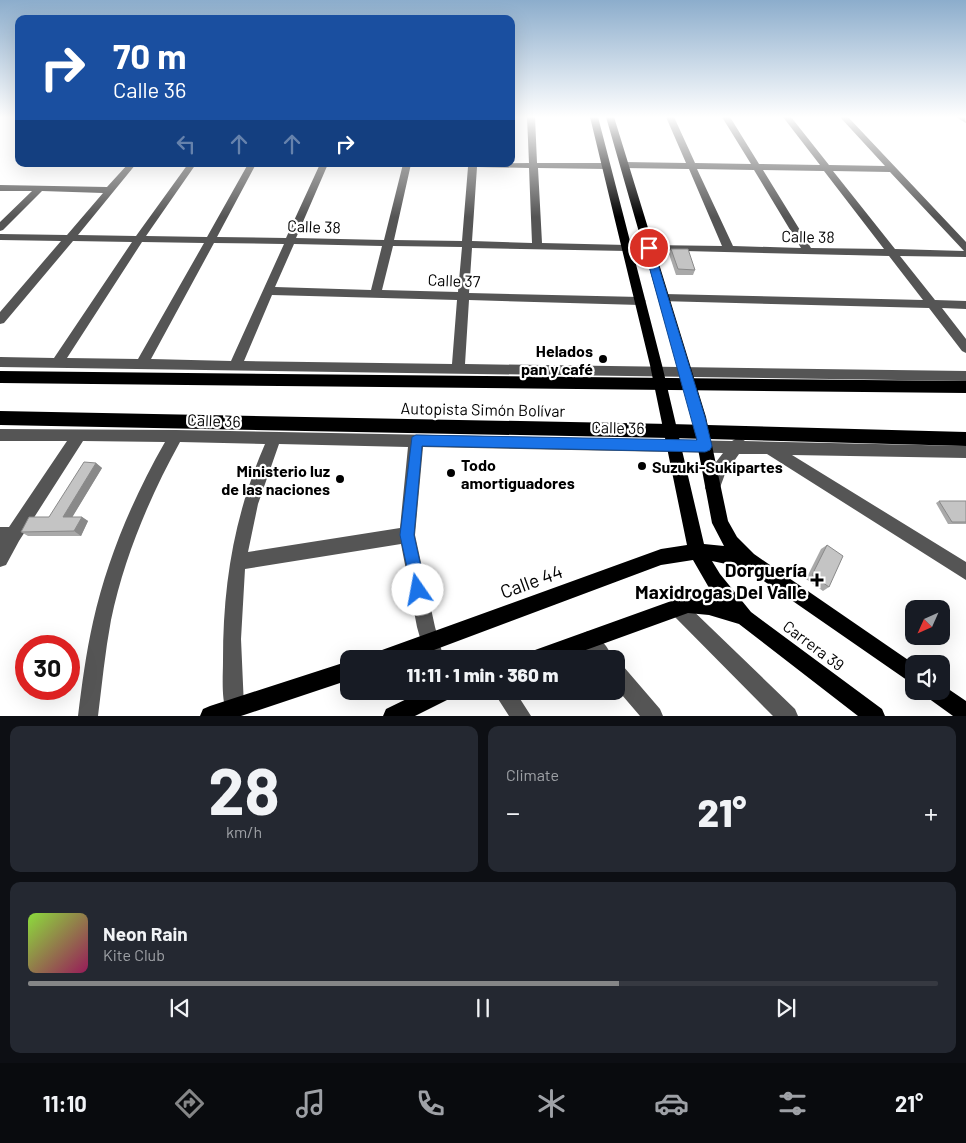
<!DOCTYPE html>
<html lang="en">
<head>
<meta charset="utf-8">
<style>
	:root { --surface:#171b24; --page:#242831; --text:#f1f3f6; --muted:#9ea1a6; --line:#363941; --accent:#858687 }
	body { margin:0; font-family:Barlow,sans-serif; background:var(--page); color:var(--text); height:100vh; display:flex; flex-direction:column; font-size:19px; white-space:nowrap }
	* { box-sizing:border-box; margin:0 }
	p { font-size:16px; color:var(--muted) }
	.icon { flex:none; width:28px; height:28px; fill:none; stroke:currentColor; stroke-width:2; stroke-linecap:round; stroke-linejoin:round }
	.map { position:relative; height:716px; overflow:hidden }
	.drawer { display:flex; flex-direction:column; gap:10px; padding:10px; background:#0d0f14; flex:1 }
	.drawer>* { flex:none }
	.banner { position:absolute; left:15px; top:15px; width:500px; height:152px; border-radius:10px; box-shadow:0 5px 20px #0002; background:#1a4fa0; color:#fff; overflow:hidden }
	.needle { width:32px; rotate:225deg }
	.fabs { position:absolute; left:905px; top:600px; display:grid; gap:10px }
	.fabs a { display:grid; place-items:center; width:45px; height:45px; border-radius:10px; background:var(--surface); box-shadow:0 5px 20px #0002; font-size:25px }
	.speed { position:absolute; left:15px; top:635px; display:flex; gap:10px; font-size:25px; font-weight:700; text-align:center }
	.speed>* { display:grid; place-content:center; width:65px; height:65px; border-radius:50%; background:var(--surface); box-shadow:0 5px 20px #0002; line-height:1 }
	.speed .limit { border:8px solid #d22; background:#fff; color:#111 }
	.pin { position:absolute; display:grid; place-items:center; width:42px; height:42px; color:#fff; margin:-21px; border:2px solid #fff; border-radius:50%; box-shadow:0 1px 5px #0007 }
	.me { position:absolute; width:55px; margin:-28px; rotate:348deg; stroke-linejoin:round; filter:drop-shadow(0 0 4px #0008) }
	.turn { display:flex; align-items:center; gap:18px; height:105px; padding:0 15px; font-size:22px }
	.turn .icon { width:65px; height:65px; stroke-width:2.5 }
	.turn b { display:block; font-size:35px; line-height:42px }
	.lanes { display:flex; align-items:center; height:48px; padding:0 15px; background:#0003; justify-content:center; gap:25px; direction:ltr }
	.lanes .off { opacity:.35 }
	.big { font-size:38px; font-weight:800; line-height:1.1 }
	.drawer .widget { flex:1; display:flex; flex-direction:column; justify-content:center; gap:8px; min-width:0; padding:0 18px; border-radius:10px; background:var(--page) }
	.drawer .dial { align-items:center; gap:0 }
	.dial b { font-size:65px; line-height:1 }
	.song { display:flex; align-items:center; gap:15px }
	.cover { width:60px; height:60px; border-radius:8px; background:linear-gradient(135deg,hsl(90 70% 55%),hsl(330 70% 35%)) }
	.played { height:5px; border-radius:2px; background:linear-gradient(90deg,var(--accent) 65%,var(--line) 65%) }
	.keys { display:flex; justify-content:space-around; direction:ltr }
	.heat { display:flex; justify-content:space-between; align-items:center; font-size:28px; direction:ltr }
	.drawer .tiles { flex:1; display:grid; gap:10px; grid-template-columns:1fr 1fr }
	.widget:last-child { grid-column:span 2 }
	.trip { position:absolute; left:340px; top:650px; width:285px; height:50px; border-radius:10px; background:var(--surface); box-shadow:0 5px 20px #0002; font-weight:800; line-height:50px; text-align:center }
	.dock { display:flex; height:80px; justify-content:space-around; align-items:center; background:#090b0e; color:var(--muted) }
	.dock .icon { width:35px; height:35px }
	.dock .current { color:var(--accent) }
	.dock b { font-size:22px; color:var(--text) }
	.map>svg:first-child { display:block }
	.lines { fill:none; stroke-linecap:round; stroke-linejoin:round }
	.minor { fill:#555; fill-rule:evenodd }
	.major { fill:#000; fill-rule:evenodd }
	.highway { fill:#000; fill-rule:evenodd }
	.wall { fill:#a9a9a9 }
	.shaded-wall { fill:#898989 }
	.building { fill:#c4c4c4; stroke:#898989 }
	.route { fill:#1a73e8; stroke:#114b97 }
	.poi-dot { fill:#000; stroke:#fff; stroke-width:2 }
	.labels { text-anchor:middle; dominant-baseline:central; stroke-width:4.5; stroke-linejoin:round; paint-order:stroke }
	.street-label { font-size:16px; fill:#000; stroke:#fff }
	.poi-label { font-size:16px; font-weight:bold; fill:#000; stroke:#fff; text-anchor:end }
	.near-poi-label { font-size:19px; font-weight:bold; fill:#000; stroke:#fff; text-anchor:end }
	.near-street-label { font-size:19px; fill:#000; stroke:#fff }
</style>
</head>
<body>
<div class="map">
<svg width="966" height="716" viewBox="0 0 966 716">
	<rect width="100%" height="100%" fill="#fff"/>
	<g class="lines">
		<path class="minor" d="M527,117h8l2,46h69l4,3 -4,3 -68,-1 4,75 85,2 5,3 -5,3 -155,-3 -3,45 171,4 6,4 -6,4 -171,-5 -4,64 501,7v10l-966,-14v-10l54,1 78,-116 -59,-1 -69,82 -4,1v-12l61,-71 -61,-1v-6l67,1 36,-42 -61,-2 -39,39 -3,1v-9l32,-31h-32v-6l107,2 21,-23h8l-58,71 58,1 52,-72h8l-50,72 61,1 41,-73h8l-39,73 69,1 34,-74h8l-32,74 88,2 19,-76h8l-17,76 68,1 6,-74h-49l-4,-3 114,-1zM477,167l52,1 3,75 -60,-2zM142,242l62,1 -66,116 -71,-1zM214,243l70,1 -53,117 -80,-2zM294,244l88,2 -11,44 -96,-3zM393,246l69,1 -4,45 -76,-2zM272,295l185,5 -5,64 -208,-3z
			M666,117h8l21,46 56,1 -29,-47h8l29,47 61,1 -37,-48h8l38,48 56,1 -45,-49h8l118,125v15l-66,-1 35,44 31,1v8l-24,-1 24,31v14l-4,-2 -33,-43 -269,-7 -2,-3 6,-4 259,6 -34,-44 -244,-6 -1,-2 5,-3 73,1 -33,-77 -65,-1 -4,-3 4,-3 62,1zM697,169l57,1 47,78 -68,-2zM763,170l61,1 60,78 -73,-1zM833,171l57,1 74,79 -69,-2z
			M956,117h9l1,6z
			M0,429l176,1 556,11 7,-4 6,4 221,5v12l-174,-3 174,107v18l-199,-126h-28l-14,20 -7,19 -5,2 -5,-2 -3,-5 8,-22 10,-13 -300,-6 -8,88 20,92 9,32h-18l-9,-32 -16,-83 -156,25 -4,70 3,68 -3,7 -4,2 -10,-2c-6,-16 -4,-37 -4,-53 0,-78 11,-145 42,-217l-85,-2c-31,56 -56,116 -69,178 -6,32 -9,64 -13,96h-20c4,-32 8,-63 15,-94 14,-63 40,-124 72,-180l-82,-1 -64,100 -13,24 -6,2v-40h9l58,-86h-67zM279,444l129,3 -8,81 -152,24 10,-48z
			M677,598l6,3 112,108 3,7h-25l-102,-103 -3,-6 3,-6z
			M588,631c11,4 21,17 25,28h-21l-13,-19 3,-6z
			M616,664l7,2 37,43 3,7h-23l-24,-28z
			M493,691h22l16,25h-22z"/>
		<path class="major" d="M590,117h8l64,248 42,179 20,2 -12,-23 -20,-106 -86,-300h8l92,300 22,104 9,16 17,17 160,110v21l-169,-117 -33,-7 8,13 31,38 131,97 3,7h-27l-119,-92 -30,-9 -21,-2 -127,46h-35l2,-7 7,-2 153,-55 31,5 -11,-14 -15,-26 -32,5 -251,94h-37l2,-7 7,-2 279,-101 26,-4 -37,-180z
			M349,661v19l-108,36h-41l3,-7 7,-3z
			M941,684l25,17v15h-13l-25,-18 -3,-7h16z
			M423,691h31l-3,7 -36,18h-32l3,-7z"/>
		<path class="highway" d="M0,371l966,10v12l-966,-10z
			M0,411l670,13 296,8v14l-296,-8 -670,-13z"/>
	</g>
	<path class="wall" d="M671,249l24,21 -2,5h-17l-7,-21z
		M96,463l6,5 -30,49h10l6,4 -7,15h-53l-7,-4 28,-15z
		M939,501h27v23h-18l-12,-21z
		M827,545l2,42 -6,4 -17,-12 15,-30z"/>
	<path class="shaded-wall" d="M96,463l6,5 -32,53 -7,-4z
		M82,517l6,4 -7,15 -7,-5z"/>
	<path class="building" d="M671,249h17l7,21 -17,-1z
		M84,462l12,1 -33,54h19l-8,14 -53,1 8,-15h20z
		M939,501h27v21h-14z
		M827,545l16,11 -14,31 -17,-12z"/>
	<linearGradient id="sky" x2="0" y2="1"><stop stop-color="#8cadcc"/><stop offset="0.54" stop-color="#fff"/><stop offset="1" stop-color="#fff" stop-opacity="0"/></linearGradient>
	<rect width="966" height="217" fill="url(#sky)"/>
	<path class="route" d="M645,246h4l4,2 52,169 7,29 -2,4 -5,2 -283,-6 -8,89 12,55 -2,5 -6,3 -5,-3 -13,-60 12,-98 4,-2 281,5 -53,-192z"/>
	<g class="poi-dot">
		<circle cx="603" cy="359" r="5"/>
		<circle cx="642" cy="466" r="5"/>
		<circle cx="451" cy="473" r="5"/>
		<circle cx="340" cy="479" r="5"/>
		<path d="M814.5 572.5h5v5h5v5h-5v5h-5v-5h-5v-5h5z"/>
	</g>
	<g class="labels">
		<g class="street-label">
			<text transform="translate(314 226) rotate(2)">Calle 38</text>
			<text transform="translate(808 236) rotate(1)">Calle 38</text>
			<text transform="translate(454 280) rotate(2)">Calle 37</text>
			<text transform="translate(483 409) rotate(1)">Autopista Simón Bolívar</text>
			<text transform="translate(214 420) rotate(2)">Calle 36</text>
			<text transform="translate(618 427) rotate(1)">Calle 36</text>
			<text transform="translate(814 645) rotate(37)">Carrera 39</text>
		</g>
		<g class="poi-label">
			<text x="593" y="350">Helados<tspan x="593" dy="18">pan y café</tspan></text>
			<text x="461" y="464" text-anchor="start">Todo<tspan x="461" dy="18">amortiguadores</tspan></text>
			<text x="652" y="466" text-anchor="start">Suzuki-Sukipartes</text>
			<text x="330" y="470">Ministerio luz<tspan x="330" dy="18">de las naciones</tspan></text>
		</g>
		<g class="near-poi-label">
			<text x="807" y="569">Dorguería<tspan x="807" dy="22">Maxidrogas Del Valle</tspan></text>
		</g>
		<g class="near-street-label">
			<text transform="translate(531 581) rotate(-20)">Calle 44</text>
		</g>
	</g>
</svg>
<div class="fabs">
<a><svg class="needle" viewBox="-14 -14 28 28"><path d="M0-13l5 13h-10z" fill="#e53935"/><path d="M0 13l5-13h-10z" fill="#9ea1a6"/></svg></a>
<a><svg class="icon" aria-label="sound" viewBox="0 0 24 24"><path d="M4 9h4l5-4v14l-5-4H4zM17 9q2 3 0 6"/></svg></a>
</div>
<div class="speed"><div class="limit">30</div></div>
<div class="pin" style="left:649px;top:248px;background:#d93025"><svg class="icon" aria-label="arrive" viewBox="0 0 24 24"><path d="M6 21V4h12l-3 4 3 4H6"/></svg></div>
<svg class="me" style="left:418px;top:590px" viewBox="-20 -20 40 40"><circle r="19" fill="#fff"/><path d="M0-13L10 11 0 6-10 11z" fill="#1a73e8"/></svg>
<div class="trip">11:11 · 1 min · 360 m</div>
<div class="banner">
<div class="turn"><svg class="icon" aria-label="right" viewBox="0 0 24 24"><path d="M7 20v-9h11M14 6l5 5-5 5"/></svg><div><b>70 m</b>Calle 36</div></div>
<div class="lanes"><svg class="icon off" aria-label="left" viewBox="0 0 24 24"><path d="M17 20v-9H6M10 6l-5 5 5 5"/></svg><svg class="icon off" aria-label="ahead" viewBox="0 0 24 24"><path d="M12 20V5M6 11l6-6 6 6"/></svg><svg class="icon off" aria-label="ahead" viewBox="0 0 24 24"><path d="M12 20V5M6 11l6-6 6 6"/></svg><svg class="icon" aria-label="right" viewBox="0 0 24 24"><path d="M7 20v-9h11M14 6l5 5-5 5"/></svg></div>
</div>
</div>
<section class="drawer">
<div class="tiles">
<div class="widget dial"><b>28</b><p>km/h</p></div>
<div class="widget"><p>Climate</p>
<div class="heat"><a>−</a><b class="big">21°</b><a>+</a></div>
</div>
<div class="widget">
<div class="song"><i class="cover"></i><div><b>Neon Rain</b><p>Kite Club</p></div></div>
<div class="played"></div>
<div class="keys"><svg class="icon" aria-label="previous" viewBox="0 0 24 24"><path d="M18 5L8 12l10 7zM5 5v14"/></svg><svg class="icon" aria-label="pause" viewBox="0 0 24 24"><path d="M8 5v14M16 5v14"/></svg><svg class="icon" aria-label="next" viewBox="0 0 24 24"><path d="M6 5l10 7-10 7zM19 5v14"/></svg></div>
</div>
</div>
</section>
<nav class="dock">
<b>11:10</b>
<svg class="icon current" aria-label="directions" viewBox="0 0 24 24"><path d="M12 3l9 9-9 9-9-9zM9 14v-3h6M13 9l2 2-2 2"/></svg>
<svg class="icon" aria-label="music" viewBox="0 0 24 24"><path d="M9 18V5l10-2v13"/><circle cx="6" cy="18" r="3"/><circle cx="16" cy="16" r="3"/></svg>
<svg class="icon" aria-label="phone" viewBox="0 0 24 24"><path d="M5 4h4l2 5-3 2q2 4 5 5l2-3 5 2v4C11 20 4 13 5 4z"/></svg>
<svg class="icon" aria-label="climate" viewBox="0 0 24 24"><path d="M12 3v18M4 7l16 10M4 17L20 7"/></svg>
<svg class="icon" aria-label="car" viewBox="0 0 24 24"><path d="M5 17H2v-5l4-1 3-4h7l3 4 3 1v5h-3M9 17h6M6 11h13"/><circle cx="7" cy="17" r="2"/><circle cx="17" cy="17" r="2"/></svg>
<svg class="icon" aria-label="filters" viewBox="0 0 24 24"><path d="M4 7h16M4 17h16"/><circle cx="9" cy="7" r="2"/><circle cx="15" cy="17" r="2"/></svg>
<b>21°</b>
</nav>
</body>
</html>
